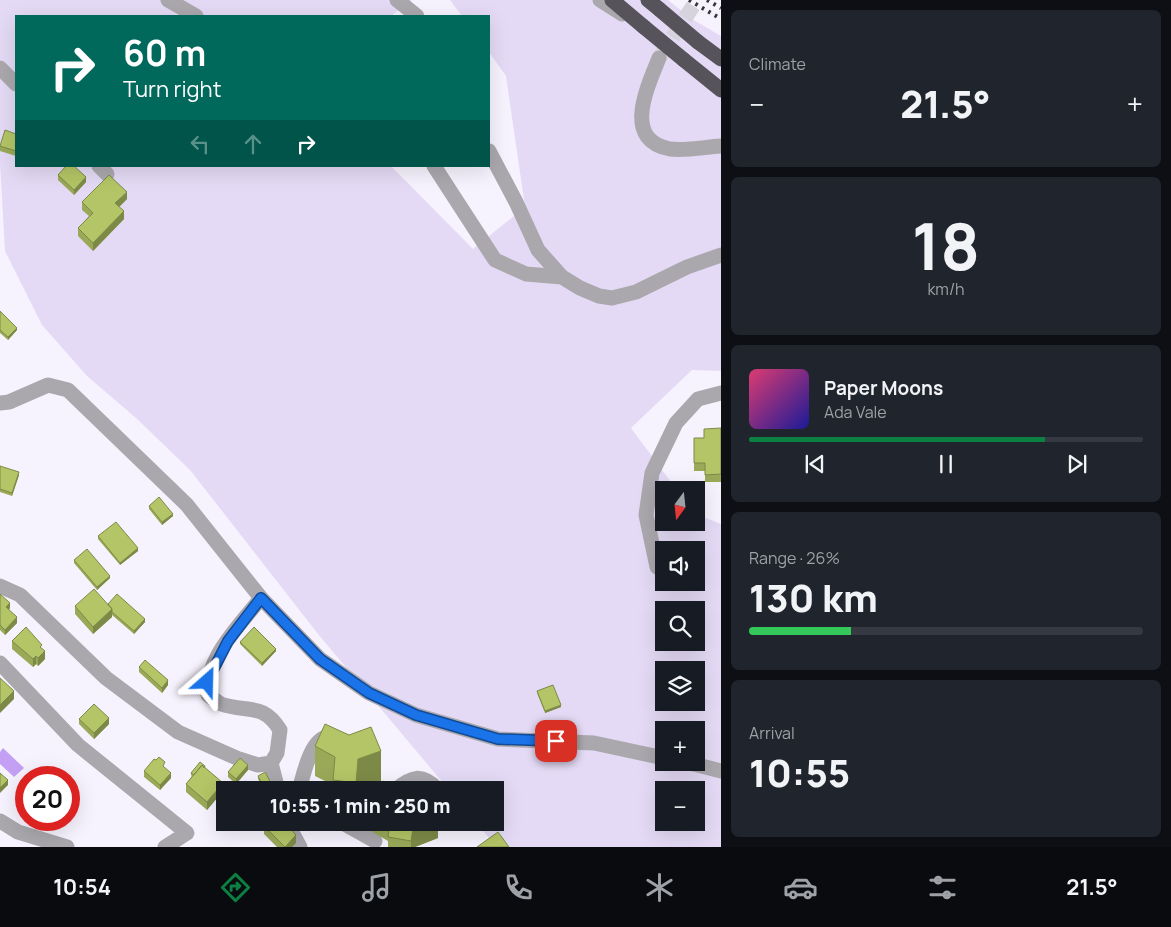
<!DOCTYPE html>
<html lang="en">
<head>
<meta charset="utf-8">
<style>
	:root { --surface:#171b24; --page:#20242c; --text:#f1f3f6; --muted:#9ea1a6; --line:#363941; --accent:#0b8043 }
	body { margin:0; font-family:Manrope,sans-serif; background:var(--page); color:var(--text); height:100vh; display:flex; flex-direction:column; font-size:19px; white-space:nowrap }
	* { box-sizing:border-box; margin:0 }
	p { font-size:16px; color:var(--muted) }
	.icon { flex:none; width:28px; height:28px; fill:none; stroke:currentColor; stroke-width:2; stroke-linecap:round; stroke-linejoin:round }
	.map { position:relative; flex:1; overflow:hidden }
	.drawer { display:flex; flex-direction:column; gap:10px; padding:10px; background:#0d0f14; width:450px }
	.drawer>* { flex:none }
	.hud { position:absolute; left:15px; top:15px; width:475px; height:152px; border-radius:0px; box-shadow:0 5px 20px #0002; background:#00695c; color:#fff; overflow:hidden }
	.needle { width:32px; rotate:195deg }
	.buttons { position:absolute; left:655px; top:481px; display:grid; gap:10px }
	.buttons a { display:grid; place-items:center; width:50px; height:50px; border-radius:0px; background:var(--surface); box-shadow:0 5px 20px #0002; font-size:25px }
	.speed { position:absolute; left:15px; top:766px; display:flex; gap:10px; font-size:25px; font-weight:700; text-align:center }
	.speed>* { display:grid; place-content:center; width:65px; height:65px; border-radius:50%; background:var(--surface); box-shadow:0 5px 20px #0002; line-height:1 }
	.speed .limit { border:8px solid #d22; background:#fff; color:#111 }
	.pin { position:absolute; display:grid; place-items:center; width:42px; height:42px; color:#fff; margin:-21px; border-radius:10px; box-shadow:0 2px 8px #0006 }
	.me { position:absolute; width:55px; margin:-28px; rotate:25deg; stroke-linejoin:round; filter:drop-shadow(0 0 4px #0008) }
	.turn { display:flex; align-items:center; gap:18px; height:105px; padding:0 25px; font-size:22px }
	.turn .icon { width:65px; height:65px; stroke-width:2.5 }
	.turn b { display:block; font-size:35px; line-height:42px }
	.lanes { display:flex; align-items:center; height:48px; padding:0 25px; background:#0003; justify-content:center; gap:25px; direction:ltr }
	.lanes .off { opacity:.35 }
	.big { font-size:38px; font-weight:800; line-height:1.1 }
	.drawer .card { flex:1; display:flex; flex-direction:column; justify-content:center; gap:8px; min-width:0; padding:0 18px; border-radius:8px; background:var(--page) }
	.drawer .dial { align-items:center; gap:0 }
	.dial b { font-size:65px; line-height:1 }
	.song { display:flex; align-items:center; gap:15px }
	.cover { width:60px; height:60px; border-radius:8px; background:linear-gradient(135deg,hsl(340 70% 55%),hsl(240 70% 35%)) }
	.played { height:5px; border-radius:2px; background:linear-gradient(90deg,var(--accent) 75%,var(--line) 75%) }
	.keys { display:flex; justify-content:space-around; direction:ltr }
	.heat { display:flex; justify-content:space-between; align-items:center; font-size:28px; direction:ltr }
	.charge { height:8px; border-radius:4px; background:linear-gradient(90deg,#34c759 26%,var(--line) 0) }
	.trip { position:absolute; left:216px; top:781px; width:288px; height:50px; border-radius:0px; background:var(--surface); box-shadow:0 5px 20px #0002; font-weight:800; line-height:50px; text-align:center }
	.tab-bar { display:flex; height:80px; justify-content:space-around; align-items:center; background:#090b0e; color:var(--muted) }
	.tab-bar .icon { width:35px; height:35px }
	.tab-bar .selected { color:var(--accent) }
	.tab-bar b { font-size:22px; color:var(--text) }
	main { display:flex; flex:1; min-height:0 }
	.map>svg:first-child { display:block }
	.green { fill:#e4daf5; fill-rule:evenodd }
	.water { fill:#c3a0f4 }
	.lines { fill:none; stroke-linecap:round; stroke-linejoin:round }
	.minor-tunnel { stroke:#d6d3dc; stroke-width:15; stroke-dasharray:15 8; stroke-linecap:butt }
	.minor { stroke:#aaa8ad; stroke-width:15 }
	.highway { stroke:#56535b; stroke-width:15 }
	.rail { stroke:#373539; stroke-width:4; stroke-dasharray:2.5 5; stroke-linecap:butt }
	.highway-bridge { stroke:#56535b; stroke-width:15 }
	.wall { fill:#9aa958 }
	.shaded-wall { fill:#7d8a47 }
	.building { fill:#b3c566; stroke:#7d8a47 }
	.route-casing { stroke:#114b97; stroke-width:12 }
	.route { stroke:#1a73e8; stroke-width:9 }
</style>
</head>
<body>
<main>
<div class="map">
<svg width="721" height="847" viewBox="0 0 721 847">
	<rect width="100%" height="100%" fill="#f7f3fe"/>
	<path class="green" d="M0,0h412l-21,16h-375v150h375l82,83 52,-42 -19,-131 -17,-24v-36h-27l-12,-16h218l24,19 29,17v335l-29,-1 -61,58 46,62h-13v32h32v-8l25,10v323h-224l-21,-24 19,-1v-32h-46l-131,-156 -128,-164 -54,-52 -49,-42 -45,-51 -37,-74 -5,-87zM664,550h32v32h-32zM664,610h32v32h-32zM664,670h32v32h-32zM664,730h32v32h-32zM664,790h32v32h-32z"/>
	<path class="water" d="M3,748l21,20 -10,9 -14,-13v-12z"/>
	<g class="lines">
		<path class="minor-tunnel" d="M660,57l37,-57"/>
		<path class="minor" d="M168,0l28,16
			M397,0l20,16
			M600,0l22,14
			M659,58c-12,30 -37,82 11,91 16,2 35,-2 51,-3
			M0,68l16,16
			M489,151l27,51 22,48 24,27 18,11 19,8 13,2 24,-6 51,-25 34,-12
			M99,166l8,8
			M434,166l61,94 31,14 36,3
			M0,403l9,-1 39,-17 20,5 119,115 74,93 59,61 49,34 47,22 82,24 96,4 70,15
			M657,567l-11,-52 6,-42 24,-50 22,-24 23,-6
			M0,586l20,9 86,83 72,54 61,27 19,6 13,-2 7,27
			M261,598c-20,26 -57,61 -53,97 4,3 9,7 13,9 26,9 42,-2 59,26l-3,23 -6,10
			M0,663l78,82 109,88 -22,14
			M686,762l35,9
			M299,790c5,-16 12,-58 35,-53
			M395,790c16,-13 27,-18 43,0
			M0,821l18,11 49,15
			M290,822l3,12 7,13
			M341,822l34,19"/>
		<path class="highway" d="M612,0l32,27
			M648,0l11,9
			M698,42l23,17
			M684,60l37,30"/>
		<path class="rail" d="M689,0l32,19
			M707,0l14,8"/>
		<path class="highway-bridge" d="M659,9l39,33
			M644,27l40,33"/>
	</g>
	<path class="wall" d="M16,134v22l-16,-5v-5z
		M58,175l28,7 -12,13 -16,-15z
		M127,199l-8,8 5,12 -31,32 -15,-15v-8l11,-12 -7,-6v-8z
		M0,311l17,19 -9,10 -8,-7z
		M721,428v54h-16v-11h-11v-33h10z
		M0,467l19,8 -7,21 -12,-4z
		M149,506l24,10 -11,9 -13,-16z
		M98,536l40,15 -18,14 -22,-26z
		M74,560l36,18 -13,12 -23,-27z
		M0,594l10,14 -1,2 8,13 -12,12 -5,-5z
		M108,604l37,18 -11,12 -22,-19v2l-19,17 -18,-20v-8z
		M12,641l30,7 3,11 -7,7 -2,-2 -3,3 -21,-18z
		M240,642l36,9 -14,15 -22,-22z
		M139,667l29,18 -6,8 -23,-21z
		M537,691l24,16 -16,6 -8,-20z
		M79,719l30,5 -15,15 -15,-15z
		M315,746l66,5v30l-23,7v2h-25v-5l-18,-9z
		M165,768l6,10 -11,12 -16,-13v-6z
		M205,768l18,23 -16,19 -21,-18v-8l6,-8 -1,-1v-2z
		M248,770l-12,14 -8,-7v-5z
		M258,776l16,14h-10l-6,-11z
		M371,822h67v16l-23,9h-27v-6l-17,-10z
		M264,826l32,17 -4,4h-15l-13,-13z"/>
	<path class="shaded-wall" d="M86,177v5l-12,13v-5z
		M127,192v7l-12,12v-8z
		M124,211v8l-31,32v-8z
		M17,328v2l-9,10v-3z
		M19,472v3l-7,21v-3z
		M173,514v2l-11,9v-3z
		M138,548v3l-18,14v-2z
		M110,576v2l-13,12v-3z
		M10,603v5l-4,4v-5z
		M112,609v8l-19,17v-7z
		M17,617v6l-12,12v-5z
		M145,619v3l-11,12v-3z
		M276,649v2l-14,15v-3z
		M45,651v8l-7,7v-8z
		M36,656v8l-3,3v-8z
		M168,680v5l-6,8v-5z
		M14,691v8l-14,14v-8z
		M561,705v2l-16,6v-2z
		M109,718v6l-15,15v-6z
		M381,751v30l-23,7v2h-2l2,-31z
		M248,765v5l-12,14v-5z
		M171,773v5l-11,12v-5z
		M8,780v5l-8,8v-5z
		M223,783v8l-16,19v-8z
		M414,822h24v16l-23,9h-4v-6z
		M296,835v8l-4,4h-7z"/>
	<path class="building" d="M5,130l11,4v17l-16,-5z
		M66,166h8l12,11 -12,13 -16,-15z
		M109,175l18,17 -12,11 9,8 -31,32 -15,-15 15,-15 -11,-11z
		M0,311l17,17 -9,9 -8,-7z
		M721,428v46l-16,1v-12h-11v-25h10v-9z
		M0,466l19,6 -7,21 -12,-4z
		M159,497l14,17 -11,8 -13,-16z
		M116,522l22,26 -18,15 -22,-27z
		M87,549l23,27 -13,11 -23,-27z
		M94,589l18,20 -19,18 -18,-21z
		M0,594l10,9 -4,4 11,10 -12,13 -5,-5z
		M117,594l28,25 -11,12 -22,-19v-3l-4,-5z
		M26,627l16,18 -2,2 5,4 -7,7 -2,-2 -3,3 -21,-18z
		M254,627l22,22 -14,14 -22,-21z
		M145,660l23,20 -6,8 -23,-21z
		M0,678l14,13 -14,14z
		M553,685l8,20 -16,6 -8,-20z
		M94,704l15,14 -15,15 -15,-14z
		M325,724l24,11 22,-8 10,24 -23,8 -2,24 -23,-3 2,-23 -20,-11z
		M159,757l6,5 -2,4 8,7 -11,12 -16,-14 10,-12 2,1z
		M240,758l8,7 -12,14 -8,-7z
		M200,762l5,4 -1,2 -2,-3 -8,10 -3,-2z
		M202,765l21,18 -16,19 -21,-18z
		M265,772l9,17 -2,1h-7l-7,-14z
		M0,773l8,7 -8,8z
		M246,781l6,9h-20z
		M383,781l16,9h-21z
		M429,787l1,3h-12z
		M268,822h16l12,13 -11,12 -21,-21z
		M390,822h24l-3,19 -23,-4z
		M498,832l11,15h-32z"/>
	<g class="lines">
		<defs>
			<path id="route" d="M207,682l21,-41 33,-43 59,61 49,34 47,22 82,24 58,2"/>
		</defs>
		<use href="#route" class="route-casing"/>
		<use href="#route" class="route"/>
	</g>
</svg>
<div class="buttons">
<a><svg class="needle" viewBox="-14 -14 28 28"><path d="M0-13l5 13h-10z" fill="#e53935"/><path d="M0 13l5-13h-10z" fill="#9ea1a6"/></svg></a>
<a><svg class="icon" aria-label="sound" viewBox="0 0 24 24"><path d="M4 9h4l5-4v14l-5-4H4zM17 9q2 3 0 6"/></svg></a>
<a><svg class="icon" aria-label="search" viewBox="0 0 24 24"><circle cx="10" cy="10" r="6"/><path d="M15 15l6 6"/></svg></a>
<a><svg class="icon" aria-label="layers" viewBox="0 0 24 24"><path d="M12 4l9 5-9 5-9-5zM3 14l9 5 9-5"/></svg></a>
<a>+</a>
<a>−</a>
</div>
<div class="speed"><div class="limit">20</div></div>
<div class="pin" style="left:556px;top:741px;background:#d93025"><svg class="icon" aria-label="arrive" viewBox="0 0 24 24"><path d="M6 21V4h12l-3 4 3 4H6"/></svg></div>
<svg class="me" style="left:207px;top:682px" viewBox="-20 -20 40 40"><path d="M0-17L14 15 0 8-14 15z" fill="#1a73e8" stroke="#fff" stroke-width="4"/></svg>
<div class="trip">10:55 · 1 min · 250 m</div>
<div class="hud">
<div class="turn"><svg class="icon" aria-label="right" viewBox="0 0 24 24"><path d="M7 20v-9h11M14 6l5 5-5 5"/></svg><div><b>60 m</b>Turn right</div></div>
<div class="lanes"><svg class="icon off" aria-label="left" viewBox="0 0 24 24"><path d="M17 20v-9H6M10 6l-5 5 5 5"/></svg><svg class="icon off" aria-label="ahead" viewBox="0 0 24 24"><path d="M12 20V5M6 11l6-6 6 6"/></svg><svg class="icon" aria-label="right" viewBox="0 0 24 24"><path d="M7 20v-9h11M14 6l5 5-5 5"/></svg></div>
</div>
</div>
<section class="drawer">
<div class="card"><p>Climate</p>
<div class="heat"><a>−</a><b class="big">21.5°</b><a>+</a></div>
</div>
<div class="card dial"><b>18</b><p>km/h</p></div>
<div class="card">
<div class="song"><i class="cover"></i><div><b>Paper Moons</b><p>Ada Vale</p></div></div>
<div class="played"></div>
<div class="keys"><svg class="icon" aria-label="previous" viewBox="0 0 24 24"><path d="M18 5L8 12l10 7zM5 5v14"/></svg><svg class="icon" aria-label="pause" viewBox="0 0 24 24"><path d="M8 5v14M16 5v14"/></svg><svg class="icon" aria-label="next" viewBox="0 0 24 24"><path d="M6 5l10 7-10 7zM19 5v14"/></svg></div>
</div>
<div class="card"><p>Range · 26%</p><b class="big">130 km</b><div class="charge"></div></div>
<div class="card"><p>Arrival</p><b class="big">10:55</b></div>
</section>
</main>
<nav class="tab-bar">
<b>10:54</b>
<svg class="icon selected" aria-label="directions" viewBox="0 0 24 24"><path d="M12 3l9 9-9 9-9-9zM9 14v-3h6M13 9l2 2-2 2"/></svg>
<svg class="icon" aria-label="music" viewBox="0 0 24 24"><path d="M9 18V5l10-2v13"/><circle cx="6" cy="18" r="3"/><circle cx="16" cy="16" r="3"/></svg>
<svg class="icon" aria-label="phone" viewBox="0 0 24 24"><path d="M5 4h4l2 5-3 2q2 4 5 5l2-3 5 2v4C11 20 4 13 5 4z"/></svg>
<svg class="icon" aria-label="climate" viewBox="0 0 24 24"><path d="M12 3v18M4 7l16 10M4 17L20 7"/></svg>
<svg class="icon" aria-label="car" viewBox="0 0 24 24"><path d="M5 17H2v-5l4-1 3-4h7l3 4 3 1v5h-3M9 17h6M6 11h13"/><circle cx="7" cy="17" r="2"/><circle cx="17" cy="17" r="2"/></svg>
<svg class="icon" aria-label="filters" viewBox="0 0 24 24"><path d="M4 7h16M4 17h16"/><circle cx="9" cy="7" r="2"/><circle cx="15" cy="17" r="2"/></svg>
<b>21.5°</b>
</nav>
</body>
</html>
